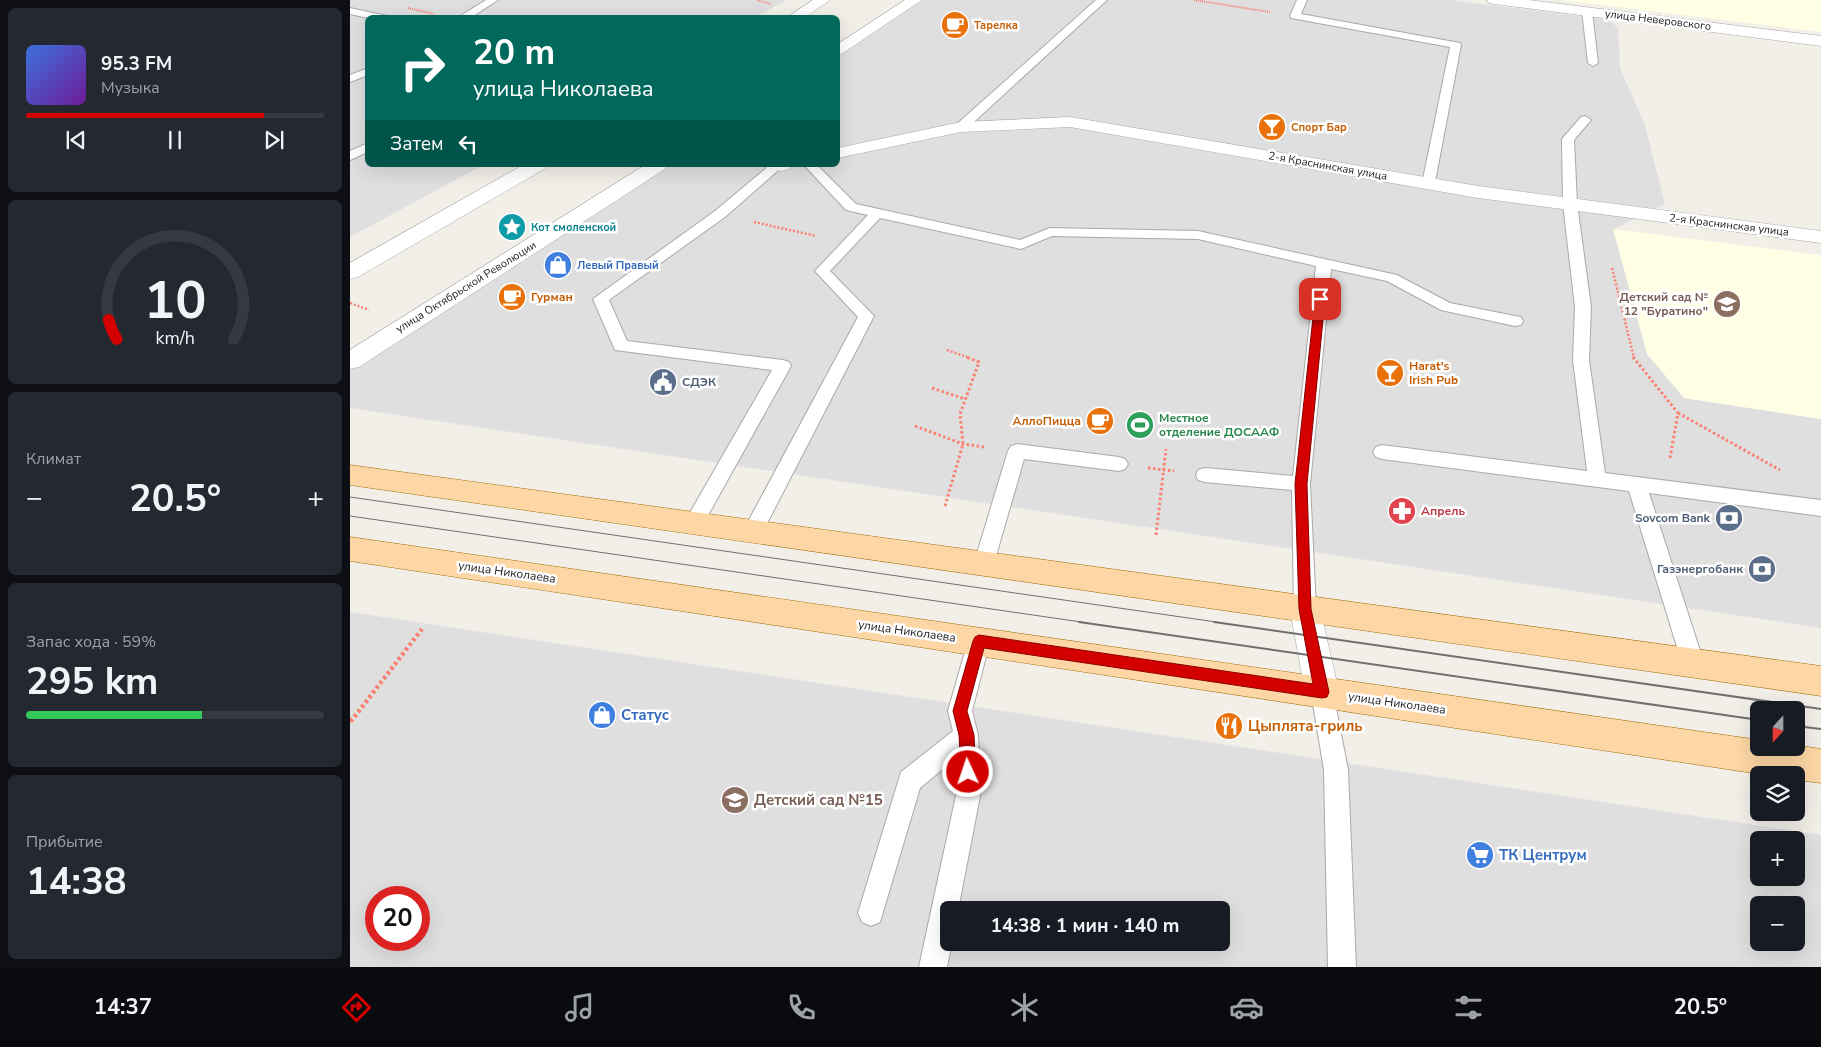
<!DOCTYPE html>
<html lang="ru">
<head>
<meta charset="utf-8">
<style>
	:root { --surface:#171b24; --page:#242831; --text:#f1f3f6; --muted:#9ea1a6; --line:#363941; --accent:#d40000 }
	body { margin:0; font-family:"Nunito Sans",sans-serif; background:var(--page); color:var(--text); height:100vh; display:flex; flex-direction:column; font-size:19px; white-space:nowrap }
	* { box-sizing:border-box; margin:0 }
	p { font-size:16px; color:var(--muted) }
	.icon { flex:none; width:28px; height:28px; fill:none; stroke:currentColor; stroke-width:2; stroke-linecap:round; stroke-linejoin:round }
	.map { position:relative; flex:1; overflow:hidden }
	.panel { display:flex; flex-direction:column; gap:8px; padding:8px; background:#0d0f14; width:350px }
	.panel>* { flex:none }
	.guide { position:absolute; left:15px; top:15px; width:475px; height:152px; border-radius:8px; box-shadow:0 5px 20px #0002; background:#00695c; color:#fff; overflow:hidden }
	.needle { width:32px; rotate:201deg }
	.tools { position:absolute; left:1400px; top:701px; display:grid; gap:10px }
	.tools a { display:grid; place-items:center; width:55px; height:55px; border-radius:8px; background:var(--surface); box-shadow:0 5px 20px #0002; font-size:25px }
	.speed { position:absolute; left:15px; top:886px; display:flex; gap:10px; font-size:25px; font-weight:700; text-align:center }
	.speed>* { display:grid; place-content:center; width:65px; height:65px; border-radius:50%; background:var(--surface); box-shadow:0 5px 20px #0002; line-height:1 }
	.speed .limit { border:8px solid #d22; background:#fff; color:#111 }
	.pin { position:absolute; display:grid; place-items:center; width:42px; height:42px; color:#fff; margin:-21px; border-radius:10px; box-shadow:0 2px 8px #0006 }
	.me { position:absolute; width:55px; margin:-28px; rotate:357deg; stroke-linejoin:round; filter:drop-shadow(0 0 4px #0008) }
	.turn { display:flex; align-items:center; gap:18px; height:105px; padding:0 25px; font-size:22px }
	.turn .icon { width:65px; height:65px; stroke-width:2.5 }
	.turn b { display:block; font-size:35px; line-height:42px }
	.then { display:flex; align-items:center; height:48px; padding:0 25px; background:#0003; gap:10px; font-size:19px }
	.big { font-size:38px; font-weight:700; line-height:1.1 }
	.panel .widget { flex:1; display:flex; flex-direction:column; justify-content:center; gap:8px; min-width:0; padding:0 18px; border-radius:8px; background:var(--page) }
	.panel .dial { align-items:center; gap:0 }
	.dial svg { height:130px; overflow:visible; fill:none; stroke:var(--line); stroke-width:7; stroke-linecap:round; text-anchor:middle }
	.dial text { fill:var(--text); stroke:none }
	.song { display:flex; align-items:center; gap:15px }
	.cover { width:60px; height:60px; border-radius:8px; background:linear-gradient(135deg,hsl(220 70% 55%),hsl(280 70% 35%)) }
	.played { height:5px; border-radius:2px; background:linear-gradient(90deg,var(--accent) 80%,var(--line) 80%) }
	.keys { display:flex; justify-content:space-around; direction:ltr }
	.heat { display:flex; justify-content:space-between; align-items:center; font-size:28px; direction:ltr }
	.charge { height:8px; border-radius:4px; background:linear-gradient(90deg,#34c759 59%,var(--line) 0) }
	.trip { position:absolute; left:590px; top:901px; width:290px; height:50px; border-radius:8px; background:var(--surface); box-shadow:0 5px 20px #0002; font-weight:700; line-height:50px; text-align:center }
	.menu { display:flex; height:80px; justify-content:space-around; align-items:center; background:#090b0e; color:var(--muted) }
	.menu .icon { width:35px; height:35px }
	.menu .active { color:var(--accent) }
	.menu b { font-size:22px; color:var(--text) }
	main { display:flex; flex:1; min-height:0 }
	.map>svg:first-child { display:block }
	.residential { fill:#e0dfdf; fill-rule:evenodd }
	.education { fill:#ffffe5 }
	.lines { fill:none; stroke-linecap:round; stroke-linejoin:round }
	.service-casing { stroke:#a9a9a9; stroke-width:2 }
	.pedestrian-casing { stroke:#a9a9a9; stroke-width:1 }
	.minor-casing { stroke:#a9a9a9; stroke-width:1 }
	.primary-casing { stroke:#a06b00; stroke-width:1 }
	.path-far3 { stroke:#fa8072; stroke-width:2; stroke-dasharray:1 1; stroke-linecap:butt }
	.path-far2 { stroke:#fa8072; stroke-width:2.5; stroke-dasharray:2 2; stroke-linecap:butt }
	.path-far1 { stroke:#fa8072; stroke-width:3; stroke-dasharray:2.5 2.5; stroke-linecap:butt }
	.path { stroke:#fa8072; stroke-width:4.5; stroke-dasharray:3 3; stroke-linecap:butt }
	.service { fill:#fff; fill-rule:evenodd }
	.pedestrian { fill:#fff; fill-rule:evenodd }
	.minor { fill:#fff; fill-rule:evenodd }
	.primary { fill:#fcd6a4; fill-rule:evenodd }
	.tram-far1 { stroke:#707070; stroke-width:1 }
	.tram { stroke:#707070; stroke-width:2 }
	.route { fill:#d40000; stroke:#8a0000 }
	.labels { text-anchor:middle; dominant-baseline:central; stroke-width:5; stroke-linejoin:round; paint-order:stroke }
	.far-street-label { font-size:11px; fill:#222; stroke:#fff }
	.far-food-label { font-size:11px; font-weight:bold; fill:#c56008; stroke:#fff; text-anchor:start }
	.far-culture-label { font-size:11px; font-weight:bold; fill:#0d838f; stroke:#fff; text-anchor:start }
	.far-shop-label { font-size:11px; font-weight:bold; fill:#366cbe; stroke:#fff; text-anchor:start }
	.food-label { font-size:12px; font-weight:bold; fill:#c56008; stroke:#fff; text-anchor:start }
	.education-label { font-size:12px; font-weight:bold; fill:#785e54; stroke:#fff; text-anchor:end }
	.service-label { font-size:12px; font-weight:bold; fill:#4e5e75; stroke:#fff; text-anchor:end }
	.leisure-label { font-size:12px; font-weight:bold; fill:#27864d; stroke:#fff; text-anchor:start }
	.health-label { font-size:12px; font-weight:bold; fill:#be3a42; stroke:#fff; text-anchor:start }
	.street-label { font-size:12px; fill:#222; stroke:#fff }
	.near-shop-label { font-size:15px; font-weight:bold; fill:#366cbe; stroke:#fff; text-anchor:start }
	.near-food-label { font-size:15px; font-weight:bold; fill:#c56008; stroke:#fff; text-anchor:start }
	.near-education-label { font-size:15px; font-weight:bold; fill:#785e54; stroke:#fff; text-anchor:start }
</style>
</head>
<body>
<main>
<section class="panel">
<div class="widget">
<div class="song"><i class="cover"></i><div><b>95.3 FM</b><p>Музыка</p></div></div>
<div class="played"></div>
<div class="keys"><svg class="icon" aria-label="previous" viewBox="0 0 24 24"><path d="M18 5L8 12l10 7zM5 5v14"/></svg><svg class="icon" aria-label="pause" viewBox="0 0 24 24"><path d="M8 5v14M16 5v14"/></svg><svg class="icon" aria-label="next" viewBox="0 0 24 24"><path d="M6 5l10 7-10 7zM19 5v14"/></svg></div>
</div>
<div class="widget dial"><svg viewBox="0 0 100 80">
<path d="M14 69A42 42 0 1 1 86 69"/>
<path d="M14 69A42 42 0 0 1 9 57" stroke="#d40000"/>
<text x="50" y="56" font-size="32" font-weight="700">10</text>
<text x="50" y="72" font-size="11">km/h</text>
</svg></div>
<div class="widget"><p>Климат</p>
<div class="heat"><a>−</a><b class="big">20.5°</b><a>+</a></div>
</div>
<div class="widget"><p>Запас хода · 59%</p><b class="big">295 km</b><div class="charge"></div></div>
<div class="widget"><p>Прибытие</p><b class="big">14:38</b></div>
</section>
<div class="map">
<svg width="1471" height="967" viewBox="0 0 1471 967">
	<rect width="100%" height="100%" fill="#f2efe9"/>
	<path class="residential" d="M0,0h436l-32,18h-386v147h115l-133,72z
		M571,0h529l159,20 9,8 2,40 25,57 20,79 -51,25 70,169 137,21v209l-1471,-220v-41l314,-202h174v-111z
		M0,612l1471,223v132h-1471zM1409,840h37v38h-37zM26,898h43v42h-43zM1409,905h37v37h-37zM599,910h272v32h-272z"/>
	<path class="education" d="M1210,0h261v32z
		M1263,229l208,26v164l-137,-21 -37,-44z"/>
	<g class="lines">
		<defs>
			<path id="service" d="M136,0h12l-28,18h-13z
				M746,0h11l-142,130h-8l-2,-3 2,-3z
				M947,0h10l-6,14 159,29 1,2 -27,142 -5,1 -7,-4 28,-137 -159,-29 -1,-2z
				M0,8l37,8 1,2h-20l-18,-4z
				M1237,8l5,3 6,52 -5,3 -5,-3 -6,-52z
				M18,68v7l-18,7v-7z
				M1235,116l6,4 -17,20 3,64 14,103 -2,53 16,113 216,27v16l-172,-23 55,170 -3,7 -8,3 -8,-3 -3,-7 -53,-172 -247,-32 -6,-2 -3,-5 3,-5 6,-2 205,26 -14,-111 2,-53 -12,-103 -1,-65 19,-22z
				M18,143v9l-18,8v-9z
				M420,165l13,1 -58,51 -116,83 18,41 156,19 6,2 2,4 -90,162 -7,3 -7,-3 -3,-5 88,-153 -157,-20 -22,-51 122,-88z
				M454,165h13l39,39 164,36 30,-12 148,3 199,44 53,28 65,13 6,1 2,4 -2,4 -6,1 -74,-16 -54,-29 -56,-12 -21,215 6,125 -4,6 -7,3 -7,-3 -4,-6 -2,-119 -87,-8 -7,-2 -2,-5 2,-5 7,-2 88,8 23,-210 -118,-27 -146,-3 -31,13 -141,-31 -50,53 44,45 -114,221 -7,2 -7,-2 -3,-6 115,-214 -43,-46 53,-56 -22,-5z
				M667,444l102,13 6,2 3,5 -3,5 -6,2 -95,-12 -30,104 -3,6 -7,2 -7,-2 -3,-6 34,-112 3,-5z
				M629,631l8,3 3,7 -18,70 6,24 3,56 -23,119h-9v32h3l-5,25h-28l38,-176 -2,-32 -35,29 -40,134 -9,4 -9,-4 -4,-9 43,-141 52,-41 -5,-20 20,-70 3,-7z
				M972,681l8,4 3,7 15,78 8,197h-28l-4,-197 -13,-78 3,-7z"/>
			<path id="pedestrian" d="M463,0h17l-26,18h-18z
				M555,0h17l-79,53 -5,2v-11z
				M173,165h23l-2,4 -186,108 -8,2v-16z
				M295,165h22l-2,4 -306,198 -9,2v-19z"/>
			<path id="minor" d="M1137,0h41l293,36v10l-327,-42 -5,-1z
				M720,117l408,69 343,45v12l-343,-45 -408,-71 -109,5 -123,26v-10l123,-26z
				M415,165h26l-2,4 -7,2 -15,-2z
				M955,596l11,4 4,9 19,83 -5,11 -12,4 -12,-4 -5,-11 -15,-83 4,-9z"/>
			<path id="primary" d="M0,465l1471,201v30l-1471,-211z
				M0,537l1409,203v8h37v-3l25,4v34l-25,-3v-5h-30l-1416,-214z"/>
		</defs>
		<use href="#service" class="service-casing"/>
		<use href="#pedestrian" class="pedestrian-casing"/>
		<use href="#minor" class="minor-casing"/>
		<use href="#primary" class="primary-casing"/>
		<path class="path-far3" d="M407,0l14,4
			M844,0l76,12
			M58,8l26,6"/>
		<path class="path-far2" d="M404,222l62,14
			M1262,268l22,90
			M0,303l19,7
			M597,350l23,8"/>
		<path class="path-far1" d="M1283,357l45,56 -8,45
			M582,388l33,11
			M1328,413l102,57
			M565,426l48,18 21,3
			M798,468l26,3
			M595,506l18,-62 -3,-30 19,-52 -13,-5
			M806,535l10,-86"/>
		<path class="path" d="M0,720h2l70,-91"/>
		<use href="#service" class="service"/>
		<use href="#pedestrian" class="pedestrian"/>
		<use href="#minor" class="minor"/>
		<use href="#primary" class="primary"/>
		<path class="tram-far1" d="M0,497l873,126
			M0,516l738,107"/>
		<path class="tram" d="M729,622l680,98
			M864,622l607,87
			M1446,726l25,3"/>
	</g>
	<path class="route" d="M970,296l5,3 -18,185 4,125 18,83 -2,5 -5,1 -338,-50 -17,63 7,24 2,37 -2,5 -6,3 -5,-3 -2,-5 -2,-37 -6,-24 20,-70 2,-4 4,-2 334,49 -14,-75 -4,-125 20,-185z"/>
	<defs>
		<symbol id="cafe-disc" viewBox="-11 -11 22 22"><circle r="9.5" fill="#e8710a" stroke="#fff"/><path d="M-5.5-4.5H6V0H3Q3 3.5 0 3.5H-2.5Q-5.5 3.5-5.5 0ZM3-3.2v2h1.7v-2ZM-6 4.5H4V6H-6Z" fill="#fff"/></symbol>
		<symbol id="bar-disc" viewBox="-11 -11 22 22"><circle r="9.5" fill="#e8710a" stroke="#fff"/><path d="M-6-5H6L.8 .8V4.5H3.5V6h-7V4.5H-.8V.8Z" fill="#fff"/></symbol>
		<symbol id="sight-disc" viewBox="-11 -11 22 22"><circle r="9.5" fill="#0f9aa8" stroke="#fff"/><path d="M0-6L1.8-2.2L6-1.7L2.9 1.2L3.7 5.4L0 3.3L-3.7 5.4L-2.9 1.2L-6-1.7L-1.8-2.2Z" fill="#fff"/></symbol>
		<symbol id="shop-disc" viewBox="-11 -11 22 22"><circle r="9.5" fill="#3f7fe0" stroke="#fff"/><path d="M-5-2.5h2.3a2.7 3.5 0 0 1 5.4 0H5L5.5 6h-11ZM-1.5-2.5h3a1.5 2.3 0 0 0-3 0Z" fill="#fff"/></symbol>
		<symbol id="school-disc" viewBox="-11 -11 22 22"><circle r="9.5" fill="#8d6e63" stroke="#fff"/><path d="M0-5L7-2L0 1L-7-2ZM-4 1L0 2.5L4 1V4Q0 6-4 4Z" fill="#fff"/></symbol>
		<symbol id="civic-disc" viewBox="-11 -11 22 22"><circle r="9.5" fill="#5c6f8a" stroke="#fff"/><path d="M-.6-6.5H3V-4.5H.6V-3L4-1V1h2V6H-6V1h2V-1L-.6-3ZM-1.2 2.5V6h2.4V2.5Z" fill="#fff"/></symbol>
		<symbol id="stadium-disc" viewBox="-11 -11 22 22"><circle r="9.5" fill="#2e9e5b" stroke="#fff"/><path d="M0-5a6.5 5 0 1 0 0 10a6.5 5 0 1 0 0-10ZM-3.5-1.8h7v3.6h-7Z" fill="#fff"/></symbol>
		<symbol id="pharmacy-disc" viewBox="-11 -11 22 22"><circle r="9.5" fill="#e0444e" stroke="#fff"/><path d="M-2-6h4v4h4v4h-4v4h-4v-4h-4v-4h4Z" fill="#fff"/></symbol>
		<symbol id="bank-disc" viewBox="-11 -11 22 22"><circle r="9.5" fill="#5c6f8a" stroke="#fff"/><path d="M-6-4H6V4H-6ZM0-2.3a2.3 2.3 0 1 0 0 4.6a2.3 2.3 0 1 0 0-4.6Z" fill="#fff"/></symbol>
		<symbol id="restaurant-disc" viewBox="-11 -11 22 22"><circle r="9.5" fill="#e8710a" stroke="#fff"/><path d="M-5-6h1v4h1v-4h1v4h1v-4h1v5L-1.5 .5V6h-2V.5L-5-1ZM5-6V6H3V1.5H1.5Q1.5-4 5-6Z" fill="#fff"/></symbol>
		<symbol id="supermarket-disc" viewBox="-11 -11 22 22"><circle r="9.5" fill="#3f7fe0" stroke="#fff"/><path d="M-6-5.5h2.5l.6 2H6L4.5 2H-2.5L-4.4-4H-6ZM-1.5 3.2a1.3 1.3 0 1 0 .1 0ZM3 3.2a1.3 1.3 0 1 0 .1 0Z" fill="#fff"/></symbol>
	</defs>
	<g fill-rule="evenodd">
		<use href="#cafe-disc" x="589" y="9" width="32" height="32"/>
		<use href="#bar-disc" x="906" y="111" width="32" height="32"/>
		<use href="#sight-disc" x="146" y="211" width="32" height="32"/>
		<use href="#shop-disc" x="192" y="249" width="32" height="32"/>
		<use href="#cafe-disc" x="146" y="281" width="32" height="32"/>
		<use href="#school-disc" x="1361" y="288" width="32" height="32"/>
		<use href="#bar-disc" x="1024" y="357" width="32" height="32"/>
		<use href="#civic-disc" x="297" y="366" width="32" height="32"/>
		<use href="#cafe-disc" x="734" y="405" width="32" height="32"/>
		<use href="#stadium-disc" x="774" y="409" width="32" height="32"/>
		<use href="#pharmacy-disc" x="1036" y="495" width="32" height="32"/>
		<use href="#bank-disc" x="1363" y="502" width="32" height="32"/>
		<use href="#bank-disc" x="1396" y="553" width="32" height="32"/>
		<use href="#shop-disc" x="236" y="699" width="32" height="32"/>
		<use href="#restaurant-disc" x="863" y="710" width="32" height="32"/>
		<use href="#school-disc" x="369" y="784" width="32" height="32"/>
		<use href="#supermarket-disc" x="1114" y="839" width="32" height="32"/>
	</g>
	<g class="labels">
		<g class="far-street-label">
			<text transform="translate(1308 20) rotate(7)">улица Неверовского</text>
			<text transform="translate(978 166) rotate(10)">2-я Краснинская улица</text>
			<text transform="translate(1379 225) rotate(7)">2-я Краснинская улица</text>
			<text transform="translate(116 287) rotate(-32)">улица Октябрьской Революции</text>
		</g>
		<g class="far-food-label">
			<text x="624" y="25">Тарелка</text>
			<text x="941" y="127">Спорт Бар</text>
		</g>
		<g class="far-culture-label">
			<text x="181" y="227">Кот смоленской</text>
		</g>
		<g class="far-shop-label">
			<text x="227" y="265">Левый Правый</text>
		</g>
		<g class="food-label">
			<text x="181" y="297">Гурман</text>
			<text x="1059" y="366">Harat's<tspan x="1059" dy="14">Irish Pub</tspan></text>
			<text x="731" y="421" text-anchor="end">АллоПицца</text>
		</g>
		<g class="education-label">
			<text x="1358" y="297">Детский сад №<tspan x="1358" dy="14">12 "Буратино"</tspan></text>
		</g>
		<g class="service-label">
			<text x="332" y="382" text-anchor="start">СДЭК</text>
			<text x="1360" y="518">Sovcom Bank</text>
			<text x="1393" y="569">Газэнергобанк</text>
		</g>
		<g class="leisure-label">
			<text x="809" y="418">Местное<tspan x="809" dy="14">отделение ДОСААФ</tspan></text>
		</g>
		<g class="health-label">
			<text x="1071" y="511">Апрель</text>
		</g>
		<g class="street-label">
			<text transform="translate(157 572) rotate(8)">улица Николаева</text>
			<text transform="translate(557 631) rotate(8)">улица Николаева</text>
			<text transform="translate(1047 703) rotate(8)">улица Николаева</text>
		</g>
		<g class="near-shop-label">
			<text x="271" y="715">Статус</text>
			<text x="1149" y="855">ТК Центрум</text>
		</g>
		<g class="near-food-label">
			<text x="898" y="726">Цыплята-гриль</text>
		</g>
		<g class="near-education-label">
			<text x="404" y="800">Детский сад №15</text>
		</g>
	</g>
</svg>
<div class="tools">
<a><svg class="needle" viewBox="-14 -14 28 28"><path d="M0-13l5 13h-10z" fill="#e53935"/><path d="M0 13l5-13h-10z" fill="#9ea1a6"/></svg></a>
<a><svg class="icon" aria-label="layers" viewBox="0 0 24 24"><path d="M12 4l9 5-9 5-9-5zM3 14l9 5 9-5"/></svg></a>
<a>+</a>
<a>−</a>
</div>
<div class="speed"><div class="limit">20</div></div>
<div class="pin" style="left:970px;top:299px;background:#d93025"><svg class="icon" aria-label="arrive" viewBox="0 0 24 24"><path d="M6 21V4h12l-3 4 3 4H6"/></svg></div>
<svg class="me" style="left:618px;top:772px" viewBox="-20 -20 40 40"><circle r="17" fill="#d40000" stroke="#fff" stroke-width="3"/><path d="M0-11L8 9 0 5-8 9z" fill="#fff"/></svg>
<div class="trip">14:38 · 1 мин · 140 m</div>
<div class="guide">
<div class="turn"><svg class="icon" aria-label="right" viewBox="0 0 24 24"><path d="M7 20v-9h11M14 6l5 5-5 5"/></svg><div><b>20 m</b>улица Николаева</div></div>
<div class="then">Затем<svg class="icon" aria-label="left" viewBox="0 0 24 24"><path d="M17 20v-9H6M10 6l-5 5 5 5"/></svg></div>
</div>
</div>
</main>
<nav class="menu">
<b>14:37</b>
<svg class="icon active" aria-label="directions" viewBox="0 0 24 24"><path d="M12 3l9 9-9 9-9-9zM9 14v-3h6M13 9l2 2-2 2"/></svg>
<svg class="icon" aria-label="music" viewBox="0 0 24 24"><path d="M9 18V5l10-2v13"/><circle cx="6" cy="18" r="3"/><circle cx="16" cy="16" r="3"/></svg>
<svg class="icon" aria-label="phone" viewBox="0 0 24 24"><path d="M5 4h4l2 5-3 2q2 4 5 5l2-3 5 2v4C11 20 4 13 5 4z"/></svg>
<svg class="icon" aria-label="climate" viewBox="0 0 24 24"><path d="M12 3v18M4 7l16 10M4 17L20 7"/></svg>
<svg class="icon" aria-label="car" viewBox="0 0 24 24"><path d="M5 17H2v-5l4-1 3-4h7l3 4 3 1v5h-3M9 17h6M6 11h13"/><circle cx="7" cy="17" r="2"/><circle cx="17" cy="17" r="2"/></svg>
<svg class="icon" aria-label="filters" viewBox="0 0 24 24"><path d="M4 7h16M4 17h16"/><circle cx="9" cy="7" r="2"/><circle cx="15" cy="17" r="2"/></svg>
<b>20.5°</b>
</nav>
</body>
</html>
